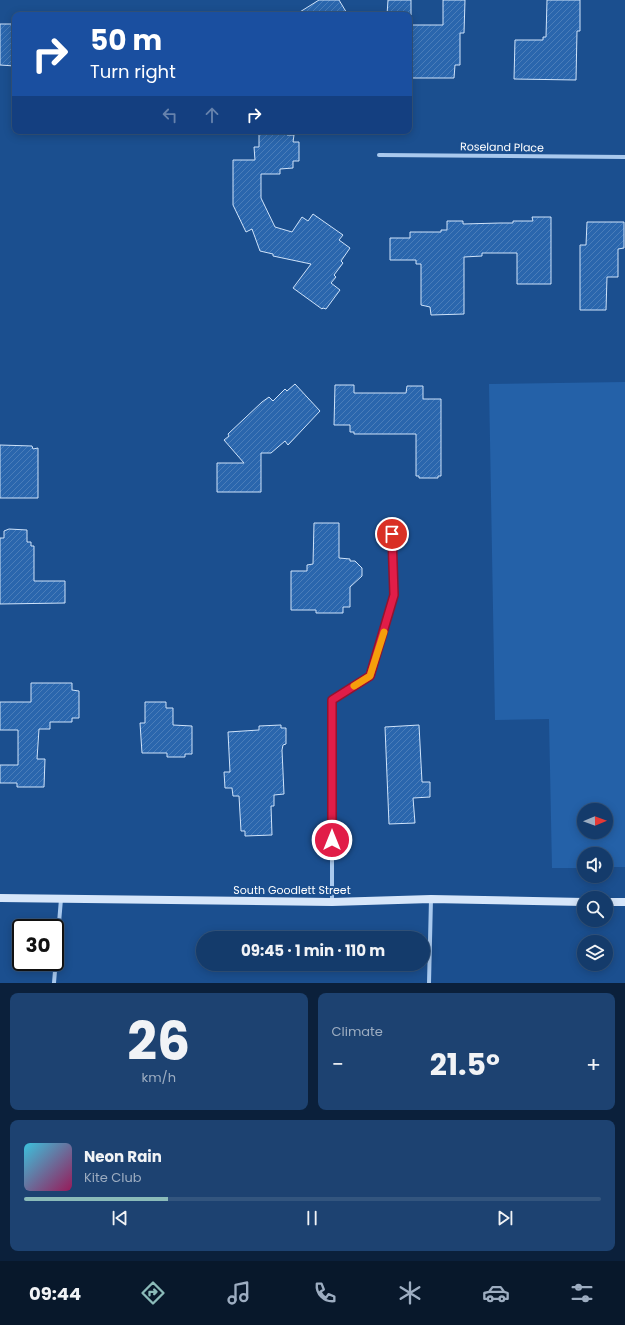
<!DOCTYPE html>
<html lang="en">
<head>
<meta charset="utf-8">
<style>
	:root { --surface:#143b6b; --page:#1d4271; --text:#f1f3f6; --muted:#9dadc1; --line:#33557e; --accent:#8bbbb9 }
	body { margin:0; font-family:Poppins,sans-serif; background:var(--page); color:var(--text); height:100vh; display:flex; flex-direction:column; font-size:15px; white-space:nowrap }
	* { box-sizing:border-box; margin:0 }
	p { font-size:13px; color:var(--muted) }
	.icon { flex:none; width:22px; height:22px; fill:none; stroke:currentColor; stroke-width:2; stroke-linecap:round; stroke-linejoin:round }
	.map { position:relative; height:983px; overflow:hidden }
	.sheet { display:flex; flex-direction:column; gap:10px; padding:10px; background:#0b203b; flex:1 }
	.sheet>* { flex:none }
	.top-card { position:absolute; left:12px; top:12px; width:400px; height:122px; border-radius:8px; box-shadow:0 2px 10px #0003,0 0 0 1px var(--line); background:#1a4fa0; color:#fff; overflow:hidden }
	.needle { width:26px; rotate:89deg }
	.fabs { position:absolute; left:577px; top:803px; display:grid; gap:8px }
	.fabs a { display:grid; place-items:center; width:36px; height:36px; border-radius:50%; background:var(--surface); box-shadow:0 2px 10px #0003,0 0 0 1px var(--line); font-size:20px }
	.speed { position:absolute; left:12px; top:919px; display:flex; gap:8px; font-size:20px; font-weight:700; text-align:center }
	.speed>* { display:grid; place-content:center; width:52px; height:52px; border-radius:50%; background:var(--surface); box-shadow:0 2px 10px #0003,0 0 0 1px var(--line); line-height:1 }
	.speed .limit { border:2px solid #111; border-radius:6px; background:#fff; color:#111 }
	.pin { position:absolute; display:grid; place-items:center; width:34px; height:34px; color:#fff; margin:-17px; border:2px solid #fff; border-radius:50%; box-shadow:0 1px 4px #0007 }
	.me { position:absolute; width:44px; margin:-22px; rotate:0deg; stroke-linejoin:round; filter:drop-shadow(0 0 3px #0008) }
	.turn { display:flex; align-items:center; gap:14px; height:84px; padding:0 12px; font-size:18px }
	.turn .icon { width:52px; height:52px; stroke-width:2.5 }
	.turn b { display:block; font-size:28px; line-height:34px }
	.lanes { display:flex; align-items:center; height:38px; padding:0 12px; background:#0003; justify-content:center; gap:20px; direction:ltr }
	.lanes .off { opacity:.35 }
	.big { font-size:30px; font-weight:700; line-height:1.1 }
	.sheet .tile { flex:1; display:flex; flex-direction:column; justify-content:center; gap:6px; min-width:0; padding:0 14px; border-radius:8px; background:var(--page) }
	.sheet .dial { align-items:center; gap:0 }
	.dial b { font-size:52px; line-height:1 }
	.song { display:flex; align-items:center; gap:12px }
	.cover { width:48px; height:48px; border-radius:6px; background:linear-gradient(135deg,hsl(190 70% 55%),hsl(330 70% 35%)) }
	.played { height:4px; border-radius:2px; background:linear-gradient(90deg,var(--accent) 25%,var(--line) 25%) }
	.keys { display:flex; justify-content:space-around; direction:ltr }
	.heat { display:flex; justify-content:space-between; align-items:center; font-size:22px; direction:ltr }
	.sheet .tiles { flex:1; display:grid; gap:10px; grid-template-columns:1fr 1fr }
	.tile:last-child { grid-column:span 2 }
	.trip { position:absolute; left:196px; top:931px; width:234px; height:40px; border-radius:20px; background:var(--surface); box-shadow:0 2px 10px #0003,0 0 0 1px var(--line); font-weight:700; line-height:40px; text-align:center }
	.menu { display:flex; height:64px; justify-content:space-around; align-items:center; background:#08182b; color:var(--muted) }
	.menu .icon { width:28px; height:28px }
	.menu .current { color:var(--accent) }
	.menu b { font-size:18px; color:var(--text) }
	.map>svg:first-child { display:block }
	.park { fill:#2461a8; fill-rule:evenodd }
	.building { fill:url(#building-hatch); stroke:#cfe3fa }
	.lines { fill:none; stroke-linecap:round; stroke-linejoin:round }
	.service { stroke:#a9c9ee; stroke-width:3 }
	.minor { stroke:#a9c9ee; stroke-width:4 }
	.secondary { stroke:#d6e6fa; stroke-width:8 }
	.route-casing { stroke:#92132f; stroke-width:10 }
	.route { stroke:#e11d48; stroke-width:7 }
	.slow { stroke:#f59e0b; stroke-width:7 }
	.labels { text-anchor:middle; dominant-baseline:central; stroke-width:4; stroke-linejoin:round; paint-order:stroke }
	.street-label { font-size:11px; fill:#fff; stroke:#1b4f8f }
</style>
</head>
<body>
<div class="map">
<svg width="625" height="983" viewBox="0 0 625 983">
	<defs>
		<pattern id="building-hatch" width="6" height="6" patternUnits="userSpaceOnUse"><rect width="6" height="6" fill="#2a66ad"/><path d="M-1 1l2-2M0 6l6-6M5 7l2-2" fill="none" stroke="#4a7db9"/></pattern>
	</defs>
	<rect width="100%" height="100%" fill="#1b4f8f"/>
	<path class="park" d="M625,382v485h-19v-13h-22v14h-32l-3,-149 -54,1 -6,-336zM584,810h22v22h-22z"/>
	<path class="building" d="M319,0h20l9,15h-53z
		M388,0h23v15h-24z
		M443,0h22l-1,33h-4v32h-5l-1,13h-45v-53h34z
		M547,0h33v31h-3l-1,49 -62,-1 1,-39h28v-3h3z
		M0,24h15v42l-15,-1z
		M259,131h28v4h7l-1,7h6v19h-6v7l-13,1v5h-19v24l14,29 17,5 10,-15 6,4 5,-7 30,21 -4,5 11,8 -9,13 2,2 -9,12 2,2 -5,6 9,7 -14,19 -3,-1 -1,1 -29,-21 18,-24 -38,-8v-2l-13,-3 -8,-22 -6,3 -13,-27v-45h22l-1,-13h5z
		M532,217h19v67h-34v-31h-35v3l-18,1v57l-33,1 -1,-8 -9,-2v-41h-5v-4h-26v-22h20v-6h31v-2h6v-9h16v3l37,-1h13v-2h20z
		M587,222h37v26l-6,1v28h-11l-1,33h-26v-65h6z
		M295,384l25,27 -32,34 -3,-4 -14,12h-10v39h-44v-29h27l-20,-23 5,-4 -1,-2 34,-32 7,-5 4,4 12,-12 2,2z
		M335,385h19v8h52l1,-7h16v13h18v77h-3v2h-19v-2h-3v-42h-62v-2h-4v-7h-16z
		M0,445l32,1 1,3 5,-1v50h-38z
		M314,523h25v35l11,1v2h5l7,7v8l-12,11v20h-7v6h-27v-3h-25v-39h16v-6l6,-1z
		M9,529l18,1v12h4v4h3v35h31v22l-65,1v-66h4v-7z
		M31,683h41v7l7,1v27h-7v4h-22v7h-11l-2,30h8l-1,28h-27v-4h-17v-18h18v-35h-18v-28h31z
		M145,702h21v6h7v17l19,1v28h-7v3h-18v-4h-25l-2,-30h5z
		M281,725v3h5v16l-3,1 -1,5 2,44 -10,1v11h-3l1,29 -27,1v-5h-4l-2,-35h-6l-1,-8h-7l-1,-16h6l-2,-40 31,-2v-4z
		M419,725l3,57h8v15l-17,1 2,25 -26,1 -4,-97z"/>
	<g class="lines">
		<path class="service" d="M332,700l39,-24 23,-81 -2,-61"/>
		<path class="minor" d="M379,155l246,2
			M332,902v-202
			M54,983l7,-84
			M429,983l2,-84"/>
		<path class="secondary" d="M0,898l332,4 99,-3 153,3
			M606,902h19"/>
	</g>
	<g class="lines">
		<defs>
			<path id="route" d="M332,840v-140l38,-24 24,-81 -2,-61"/>
		</defs>
		<use href="#route" class="route-casing"/>
		<use href="#route" class="route"/>
		<path class="slow" d="M354,686l16,-10 14,-44"/>
	</g>
	<g class="labels">
		<g class="street-label">
			<text transform="translate(502 147) rotate(1)">Roseland Place</text>
			<text x="292" y="890">South Goodlett Street</text>
		</g>
	</g>
</svg>
<div class="fabs">
<a><svg class="needle" viewBox="-14 -14 28 28"><path d="M0-13l5 13h-10z" fill="#e53935"/><path d="M0 13l5-13h-10z" fill="#9dadc1"/></svg></a>
<a><svg class="icon" aria-label="sound" viewBox="0 0 24 24"><path d="M4 9h4l5-4v14l-5-4H4zM17 9q2 3 0 6"/></svg></a>
<a><svg class="icon" aria-label="search" viewBox="0 0 24 24"><circle cx="10" cy="10" r="6"/><path d="M15 15l6 6"/></svg></a>
<a><svg class="icon" aria-label="layers" viewBox="0 0 24 24"><path d="M12 4l9 5-9 5-9-5zM3 14l9 5 9-5"/></svg></a>
</div>
<div class="speed"><div class="limit">30</div></div>
<div class="pin" style="left:392px;top:534px;background:#d93025"><svg class="icon" aria-label="arrive" viewBox="0 0 24 24"><path d="M6 21V4h12l-3 4 3 4H6"/></svg></div>
<svg class="me" style="left:332px;top:840px" viewBox="-20 -20 40 40"><circle r="17" fill="#e11d48" stroke="#fff" stroke-width="3"/><path d="M0-11L8 9 0 5-8 9z" fill="#fff"/></svg>
<div class="trip">09:45 · 1 min · 110 m</div>
<div class="top-card">
<div class="turn"><svg class="icon" aria-label="right" viewBox="0 0 24 24"><path d="M7 20v-9h11M14 6l5 5-5 5"/></svg><div><b>50 m</b>Turn right</div></div>
<div class="lanes"><svg class="icon off" aria-label="left" viewBox="0 0 24 24"><path d="M17 20v-9H6M10 6l-5 5 5 5"/></svg><svg class="icon off" aria-label="ahead" viewBox="0 0 24 24"><path d="M12 20V5M6 11l6-6 6 6"/></svg><svg class="icon" aria-label="right" viewBox="0 0 24 24"><path d="M7 20v-9h11M14 6l5 5-5 5"/></svg></div>
</div>
</div>
<section class="sheet">
<div class="tiles">
<div class="tile dial"><b>26</b><p>km/h</p></div>
<div class="tile"><p>Climate</p>
<div class="heat"><a>−</a><b class="big">21.5°</b><a>+</a></div>
</div>
<div class="tile">
<div class="song"><i class="cover"></i><div><b>Neon Rain</b><p>Kite Club</p></div></div>
<div class="played"></div>
<div class="keys"><svg class="icon" aria-label="previous" viewBox="0 0 24 24"><path d="M18 5L8 12l10 7zM5 5v14"/></svg><svg class="icon" aria-label="pause" viewBox="0 0 24 24"><path d="M8 5v14M16 5v14"/></svg><svg class="icon" aria-label="next" viewBox="0 0 24 24"><path d="M6 5l10 7-10 7zM19 5v14"/></svg></div>
</div>
</div>
</section>
<nav class="menu">
<b>09:44</b>
<svg class="icon current" aria-label="directions" viewBox="0 0 24 24"><path d="M12 3l9 9-9 9-9-9zM9 14v-3h6M13 9l2 2-2 2"/></svg>
<svg class="icon" aria-label="music" viewBox="0 0 24 24"><path d="M9 18V5l10-2v13"/><circle cx="6" cy="18" r="3"/><circle cx="16" cy="16" r="3"/></svg>
<svg class="icon" aria-label="phone" viewBox="0 0 24 24"><path d="M5 4h4l2 5-3 2q2 4 5 5l2-3 5 2v4C11 20 4 13 5 4z"/></svg>
<svg class="icon" aria-label="climate" viewBox="0 0 24 24"><path d="M12 3v18M4 7l16 10M4 17L20 7"/></svg>
<svg class="icon" aria-label="car" viewBox="0 0 24 24"><path d="M5 17H2v-5l4-1 3-4h7l3 4 3 1v5h-3M9 17h6M6 11h13"/><circle cx="7" cy="17" r="2"/><circle cx="17" cy="17" r="2"/></svg>
<svg class="icon" aria-label="filters" viewBox="0 0 24 24"><path d="M4 7h16M4 17h16"/><circle cx="9" cy="7" r="2"/><circle cx="15" cy="17" r="2"/></svg>
</nav>
</body>
</html>
